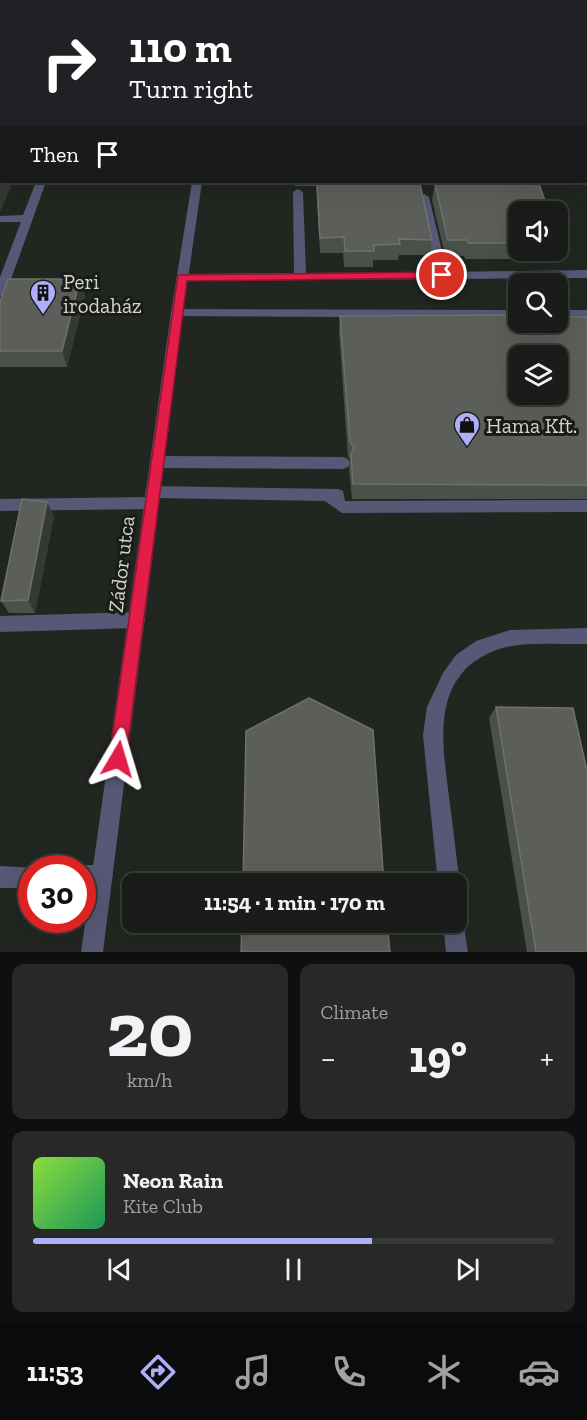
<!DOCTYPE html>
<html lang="en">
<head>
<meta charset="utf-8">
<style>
	:root { --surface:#1a1c19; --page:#272926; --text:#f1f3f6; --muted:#9fa1a2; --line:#383a38; --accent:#adaffb }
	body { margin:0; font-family:"Zilla Slab",serif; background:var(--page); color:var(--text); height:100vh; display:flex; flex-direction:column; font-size:22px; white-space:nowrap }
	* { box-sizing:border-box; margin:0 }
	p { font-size:20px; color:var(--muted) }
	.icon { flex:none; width:33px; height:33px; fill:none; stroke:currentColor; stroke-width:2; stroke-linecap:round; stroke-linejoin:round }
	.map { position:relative; height:952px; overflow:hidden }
	.side { display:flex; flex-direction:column; gap:12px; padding:12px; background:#0e0f0e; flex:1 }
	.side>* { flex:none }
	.guide { position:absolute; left:0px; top:0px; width:588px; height:183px; box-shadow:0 6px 24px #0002,0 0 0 2px var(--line); background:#202124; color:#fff; overflow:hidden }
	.buttons { position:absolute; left:508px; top:201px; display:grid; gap:12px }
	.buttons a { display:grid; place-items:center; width:60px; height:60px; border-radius:12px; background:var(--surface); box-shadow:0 6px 24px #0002,0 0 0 2px var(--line); font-size:30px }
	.speed { position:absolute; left:18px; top:855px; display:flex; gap:12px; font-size:30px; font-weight:700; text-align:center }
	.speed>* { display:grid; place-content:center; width:78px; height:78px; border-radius:50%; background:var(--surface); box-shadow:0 6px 24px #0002,0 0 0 2px var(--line); line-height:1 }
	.speed .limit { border:9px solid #d22; background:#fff; color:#111 }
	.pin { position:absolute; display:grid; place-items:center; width:51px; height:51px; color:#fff; margin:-26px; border:3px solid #fff; border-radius:50%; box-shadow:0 2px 6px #0007 }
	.me { position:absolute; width:66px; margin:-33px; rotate:7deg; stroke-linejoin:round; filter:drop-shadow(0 0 4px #0008) }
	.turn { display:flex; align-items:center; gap:21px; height:126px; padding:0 30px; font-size:27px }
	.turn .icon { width:78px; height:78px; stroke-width:2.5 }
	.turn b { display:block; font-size:42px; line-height:51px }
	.then { display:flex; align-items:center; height:57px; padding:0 30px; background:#0003; gap:12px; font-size:22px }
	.big { font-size:45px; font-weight:700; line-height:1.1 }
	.side .card { flex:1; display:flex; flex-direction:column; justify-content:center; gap:9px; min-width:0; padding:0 21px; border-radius:12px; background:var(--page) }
	.side .dial { align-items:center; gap:0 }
	.dial b { font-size:78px; line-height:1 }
	.song { display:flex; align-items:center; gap:18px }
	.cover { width:72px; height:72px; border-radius:9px; background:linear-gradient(135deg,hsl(90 70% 55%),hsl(150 70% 35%)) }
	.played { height:6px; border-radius:3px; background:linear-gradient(90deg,var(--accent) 65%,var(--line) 65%) }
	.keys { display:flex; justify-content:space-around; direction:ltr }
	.heat { display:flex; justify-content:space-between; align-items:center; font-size:33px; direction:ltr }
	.side .tiles { flex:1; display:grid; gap:12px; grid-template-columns:1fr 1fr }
	.card:last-child { grid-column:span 2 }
	.trip { position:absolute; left:122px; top:873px; width:345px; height:60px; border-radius:12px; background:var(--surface); box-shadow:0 6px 24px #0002,0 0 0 2px var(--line); font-weight:700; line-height:60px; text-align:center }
	.dock { display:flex; height:96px; justify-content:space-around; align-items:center; background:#0a0b0a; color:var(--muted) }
	.dock .icon { width:42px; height:42px }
	.dock .selected { color:var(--accent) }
	.dock b { font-size:27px; color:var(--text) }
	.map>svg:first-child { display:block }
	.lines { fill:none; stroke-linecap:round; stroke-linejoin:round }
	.service { fill:#575875; fill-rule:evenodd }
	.minor { fill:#575875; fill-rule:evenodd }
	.wall { fill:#4c504a }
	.shaded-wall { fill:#353934 }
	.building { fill:#5b5e59; stroke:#6e716c; stroke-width:1.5; fill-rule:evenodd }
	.route { fill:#e11d48; stroke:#92132f; stroke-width:1.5 }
	.labels { text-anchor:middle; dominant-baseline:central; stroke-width:6; stroke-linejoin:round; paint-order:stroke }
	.poi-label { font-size:21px; fill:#d3d5d2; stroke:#191c17; text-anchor:start }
	.street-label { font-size:21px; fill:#d3d5d2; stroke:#191c17 }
</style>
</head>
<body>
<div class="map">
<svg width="587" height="952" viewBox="0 0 587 952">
	<rect width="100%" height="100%" fill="#222621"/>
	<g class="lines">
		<path class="service" d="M34,0h8l-9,2z
			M98,0h8v2h-8z
			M0,3h2v4h-2z
			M586,87h1v6h-1z
			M0,88h2v6h-2z
			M0,114h2v6h-2z
			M36,182h10l-40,111 -6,4v-20l21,-55h-21v-6l23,-1z
			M298,189l5,3 3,81 129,-1 -16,-75 5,-3 5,3 18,75 140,-2v8l-409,3 -2,-3 6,-4 112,-1 -1,-81z
			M177,309l342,1v8l-346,-2v-6z
			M558,310h29v8h-29z
			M157,456l186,1 5,2 2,4 -2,4 -5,2 -186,-1 -5,-2 -2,-4 2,-4z
			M153,486l185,3 5,2 2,10 242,-1v12l-245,1 -17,-12 -169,-3 3,5 -3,4 -5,2 -151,2v-12l149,-2 -4,-5 3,-4z
			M136,612l6,2 3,6 -3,6 -6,2 -136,4v-16z
			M587,628v16c-31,1 -71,-5 -100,10 -57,28 -44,93 -38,143 4,29 7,58 11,87l-4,8v-8h-18l-15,-149 4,-28 16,-34 13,-18 20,-14 34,-11z
			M82,865h20l7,4 4,7 -4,7 -7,4h-20v-19h-7z
			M0,866l37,2h-5v20h-32z
			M456,912l6,2 6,38h-22l-3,-30h13z"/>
		<path class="minor" d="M219,0h8v2h-8z
			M192,182h10l-19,131 -80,639h-22l90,-639z"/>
	</g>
	<path class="wall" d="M0,18h2v64h-2z
		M295,182h95l1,2 41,56 -3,15h-30l-1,5h-25v7h-29l-1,-14h-23l-4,-67h-21z
		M435,184l84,28v38h39v-14l2,7 -5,16h-90l-1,-3 -19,-1 -13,-55z
		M80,279l5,16 -18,72h-67v-65z
		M340,316l179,6 68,-5v182h-235l-3,-30 1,-10 -2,-2 -9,-125z
		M54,516l-19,97h-26l-8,-12z
		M496,707l91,245h-60l-38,-234z"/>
	<path class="shaded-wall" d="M2,175v7h11l-13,30v-34z
		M80,279l5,16 -18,72 -5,-16z
		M47,502l7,14 -19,97 -7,-13z"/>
	<path class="building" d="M122,0h38l-1,2h-37z
		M263,0h173v2h-173z
		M0,18h2v49h-2z
		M0,126h2v49l-2,3z
		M317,182h73l1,2h29l12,56 -33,-1 1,5 -26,1v6h-29l-1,-14 -24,1z
		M435,184h104l10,28h-30v31h-51l-1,-3h-19z
		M8,279h72l-18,72h-62v-49z
		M519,315v7h39v-5h29v168l-234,-1 -2,-30 3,-7 -4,-5 -10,-126zM519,356h39v38h-39z
		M22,499l25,3 -19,98 -27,1z
		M309,698l64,32 11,154h-141l3,-153z
		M496,707l77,1 14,63v181h-51z
		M242,922h145l3,30h-149z"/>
	<path class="route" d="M442,272l5,3 -1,3 -259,3 -61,478 -2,7 -6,2 -7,-2 -2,-7 69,-484z"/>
	<defs>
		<symbol id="building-pin" viewBox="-11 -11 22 30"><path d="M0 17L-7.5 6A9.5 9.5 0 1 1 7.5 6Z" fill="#adaffb" stroke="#191c17"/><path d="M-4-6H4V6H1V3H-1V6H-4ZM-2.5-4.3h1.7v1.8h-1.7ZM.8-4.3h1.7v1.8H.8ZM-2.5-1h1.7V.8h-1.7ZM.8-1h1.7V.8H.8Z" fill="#111"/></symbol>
		<symbol id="shop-pin" viewBox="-11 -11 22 30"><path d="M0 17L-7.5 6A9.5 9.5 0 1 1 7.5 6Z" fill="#adaffb" stroke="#191c17"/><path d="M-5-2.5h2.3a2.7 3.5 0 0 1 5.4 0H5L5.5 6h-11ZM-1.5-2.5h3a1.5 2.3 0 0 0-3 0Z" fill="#111"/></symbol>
	</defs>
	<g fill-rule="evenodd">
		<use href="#building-pin" x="28" y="278" width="30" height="40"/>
		<use href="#shop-pin" x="452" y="410" width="30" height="40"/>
	</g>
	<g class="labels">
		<g class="poi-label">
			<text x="63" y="281">Peri<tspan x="63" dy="24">irodaház</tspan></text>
			<text x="486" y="425">Hama Kft.</text>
		</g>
		<g class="street-label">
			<text transform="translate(121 564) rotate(-83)">Zádor utca</text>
		</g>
	</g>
</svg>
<div class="buttons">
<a><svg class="icon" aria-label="sound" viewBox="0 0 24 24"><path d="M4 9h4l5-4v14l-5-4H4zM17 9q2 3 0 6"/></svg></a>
<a><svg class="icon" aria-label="search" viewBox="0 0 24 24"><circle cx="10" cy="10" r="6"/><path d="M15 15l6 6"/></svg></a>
<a><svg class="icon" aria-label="layers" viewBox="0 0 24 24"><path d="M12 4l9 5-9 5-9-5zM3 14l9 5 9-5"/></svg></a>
</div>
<div class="speed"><div class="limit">30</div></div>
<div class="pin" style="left:442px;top:275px;background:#d93025"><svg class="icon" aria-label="arrive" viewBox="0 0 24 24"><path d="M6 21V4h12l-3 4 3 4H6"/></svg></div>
<svg class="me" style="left:118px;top:759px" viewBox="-20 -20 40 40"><path d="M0-17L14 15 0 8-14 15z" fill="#e11d48" stroke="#fff" stroke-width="4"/></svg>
<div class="trip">11:54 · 1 min · 170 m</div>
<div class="guide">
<div class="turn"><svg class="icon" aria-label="right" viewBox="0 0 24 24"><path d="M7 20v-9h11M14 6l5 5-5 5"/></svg><div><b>110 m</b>Turn right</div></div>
<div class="then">Then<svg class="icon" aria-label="arrive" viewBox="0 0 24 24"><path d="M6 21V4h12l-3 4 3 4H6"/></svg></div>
</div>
</div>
<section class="side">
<div class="tiles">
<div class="card dial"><b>20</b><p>km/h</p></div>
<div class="card"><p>Climate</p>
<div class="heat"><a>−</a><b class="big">19°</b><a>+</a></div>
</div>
<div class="card">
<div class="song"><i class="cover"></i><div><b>Neon Rain</b><p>Kite Club</p></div></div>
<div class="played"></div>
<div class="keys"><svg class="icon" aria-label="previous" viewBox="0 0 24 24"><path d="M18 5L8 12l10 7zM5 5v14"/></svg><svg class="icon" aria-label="pause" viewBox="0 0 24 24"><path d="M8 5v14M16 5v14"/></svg><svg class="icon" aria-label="next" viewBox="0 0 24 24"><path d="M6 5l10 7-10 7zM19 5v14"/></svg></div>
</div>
</div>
</section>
<nav class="dock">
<b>11:53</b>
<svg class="icon selected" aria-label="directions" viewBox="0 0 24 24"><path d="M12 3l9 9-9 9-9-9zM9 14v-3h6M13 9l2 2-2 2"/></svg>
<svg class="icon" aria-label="music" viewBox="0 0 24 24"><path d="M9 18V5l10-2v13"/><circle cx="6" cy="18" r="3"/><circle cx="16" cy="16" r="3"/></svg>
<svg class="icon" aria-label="phone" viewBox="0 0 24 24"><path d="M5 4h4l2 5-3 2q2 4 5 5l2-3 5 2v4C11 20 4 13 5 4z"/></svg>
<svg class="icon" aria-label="climate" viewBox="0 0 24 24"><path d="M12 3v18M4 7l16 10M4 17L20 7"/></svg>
<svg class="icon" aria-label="car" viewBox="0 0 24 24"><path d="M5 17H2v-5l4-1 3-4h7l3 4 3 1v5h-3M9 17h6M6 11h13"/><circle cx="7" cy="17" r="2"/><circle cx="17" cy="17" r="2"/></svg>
</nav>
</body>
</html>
